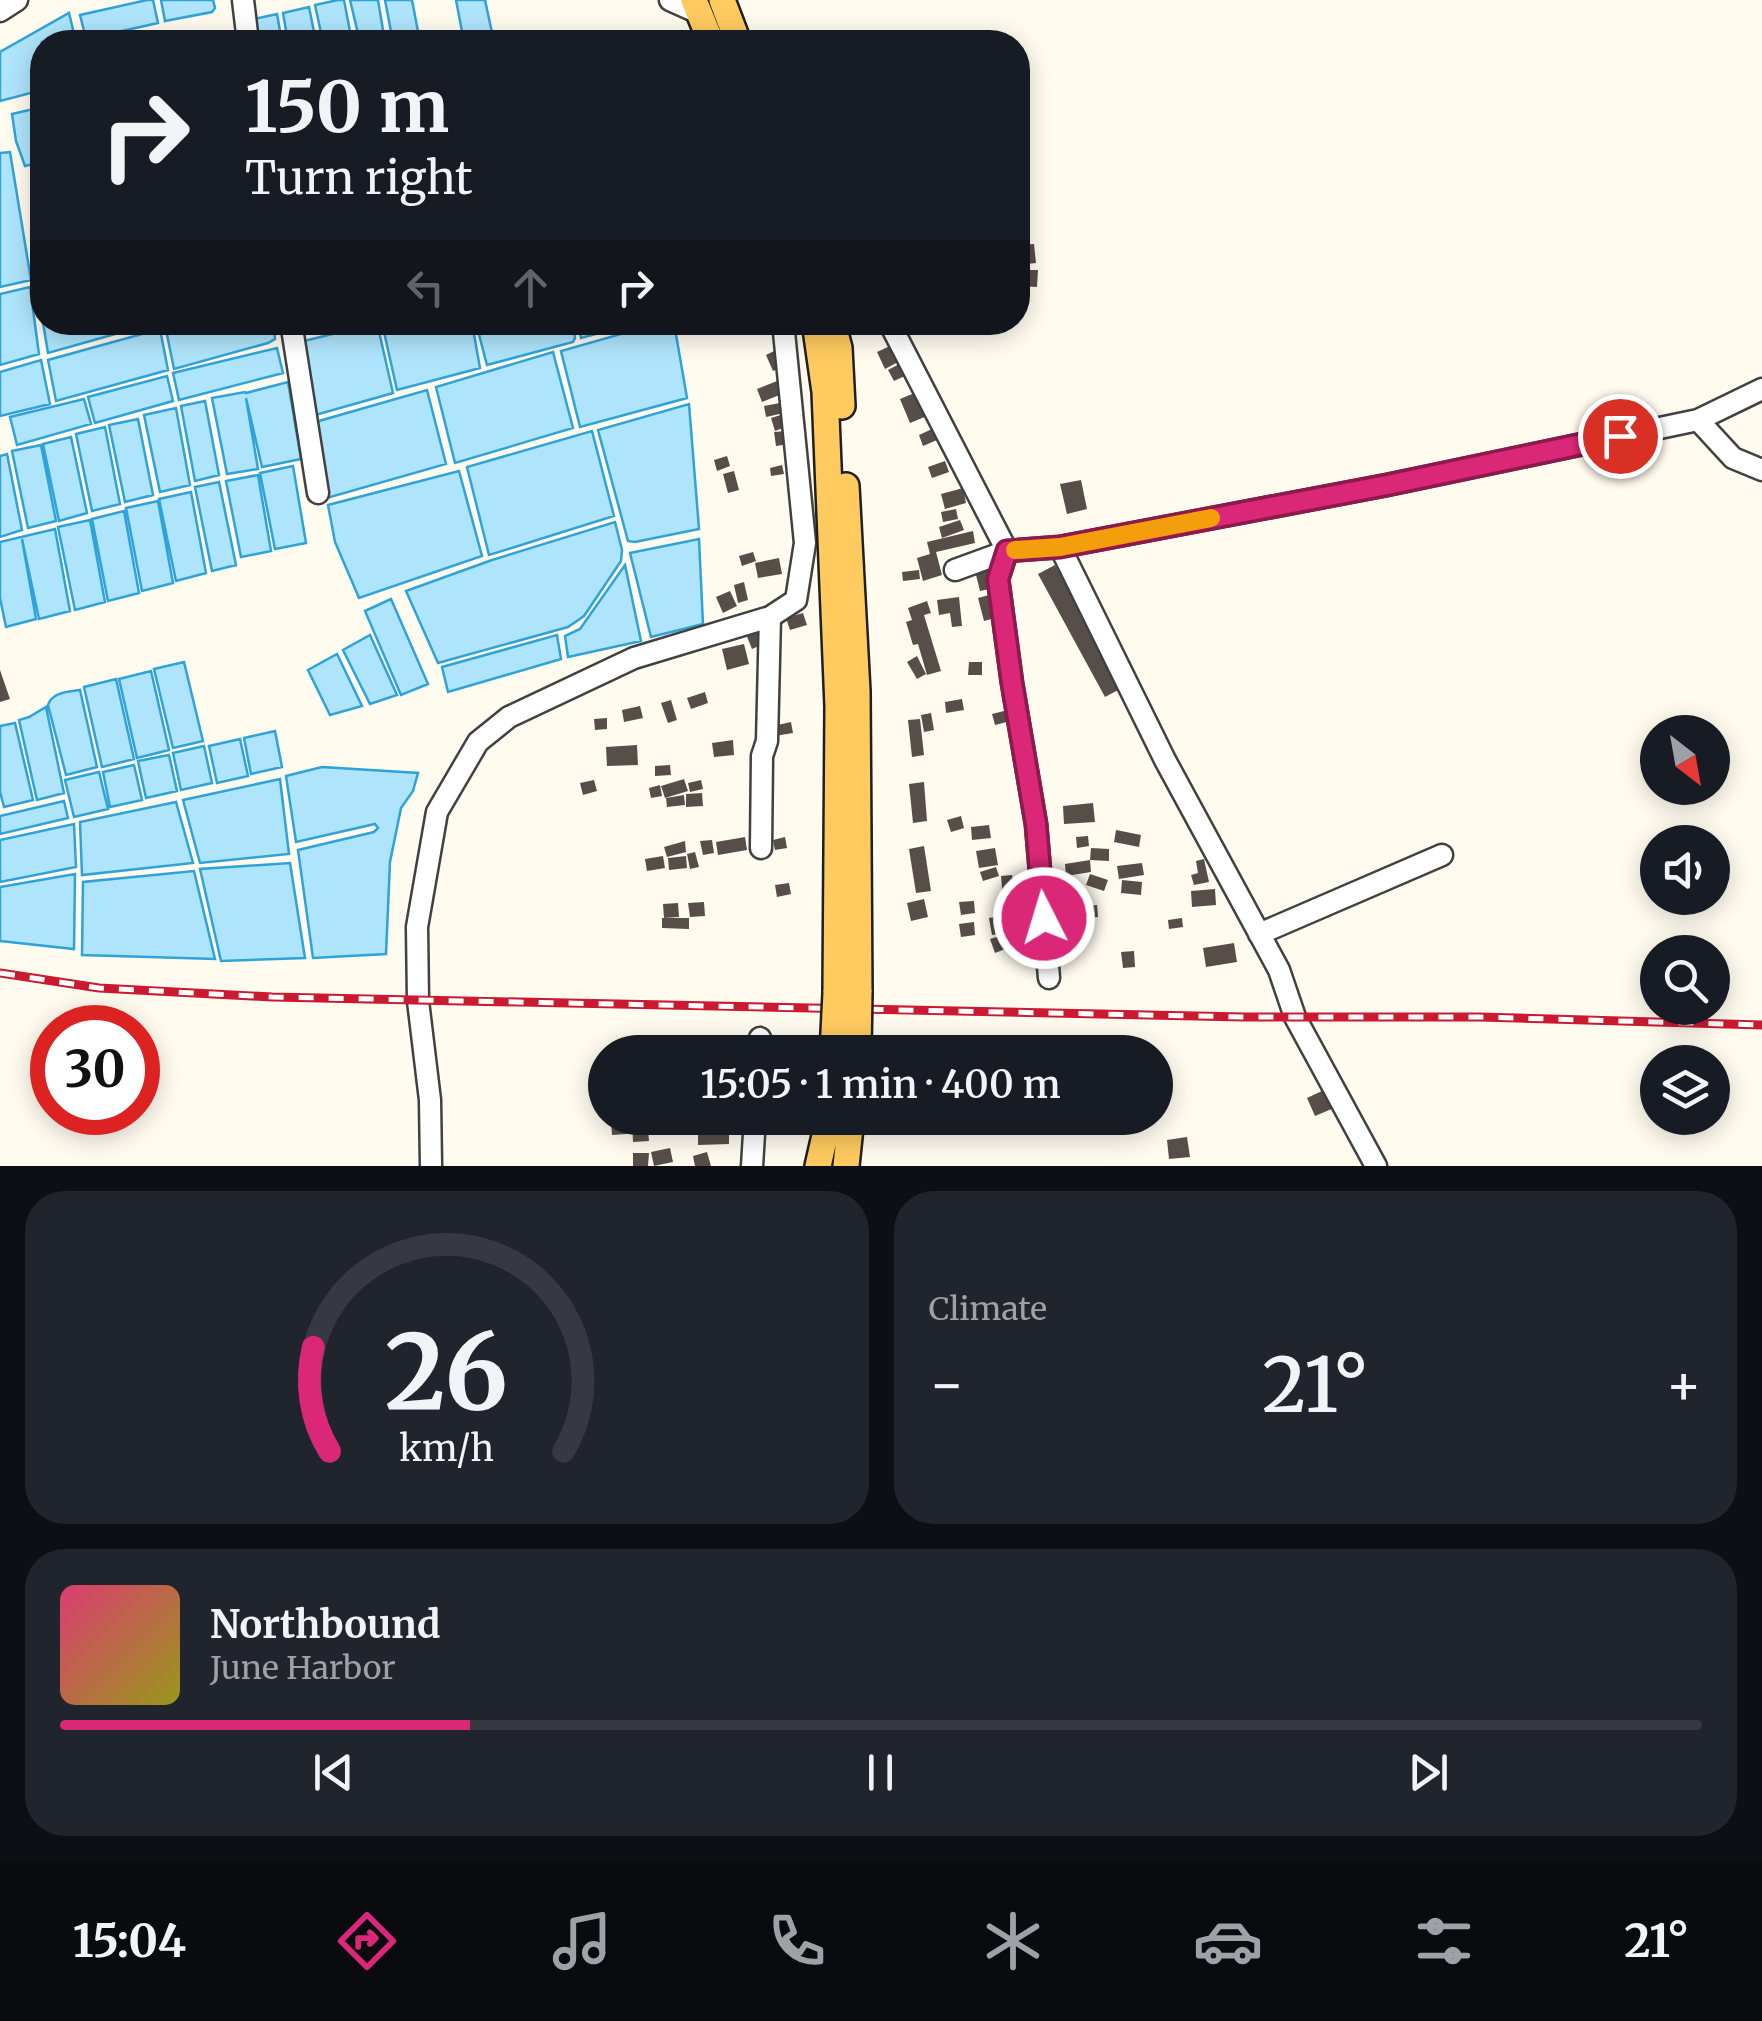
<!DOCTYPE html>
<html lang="en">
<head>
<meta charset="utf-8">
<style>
	:root { --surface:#171b24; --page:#20242c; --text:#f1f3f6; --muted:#9ea1a6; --line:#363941; --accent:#db2777 }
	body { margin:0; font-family:Merriweather,serif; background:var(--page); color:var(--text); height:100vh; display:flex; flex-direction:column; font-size:38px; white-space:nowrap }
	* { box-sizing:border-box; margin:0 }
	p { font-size:32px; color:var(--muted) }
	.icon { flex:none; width:55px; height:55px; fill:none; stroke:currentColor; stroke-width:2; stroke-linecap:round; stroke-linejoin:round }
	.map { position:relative; height:1166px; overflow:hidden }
	.drawer { display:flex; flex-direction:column; gap:25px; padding:25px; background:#0d0f14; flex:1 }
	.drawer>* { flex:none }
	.banner { position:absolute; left:30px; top:30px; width:1000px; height:305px; border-radius:40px; box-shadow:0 5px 25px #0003; background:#171b24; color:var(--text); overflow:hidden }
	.needle { width:65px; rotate:149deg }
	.buttons { position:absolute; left:1640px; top:715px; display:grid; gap:20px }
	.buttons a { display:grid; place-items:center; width:90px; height:90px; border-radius:50%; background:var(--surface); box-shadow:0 5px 25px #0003; font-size:50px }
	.speed { position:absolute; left:30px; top:1005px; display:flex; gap:20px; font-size:50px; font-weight:700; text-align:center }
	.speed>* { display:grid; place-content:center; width:130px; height:130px; border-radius:50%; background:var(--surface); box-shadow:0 5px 25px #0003; line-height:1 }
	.speed .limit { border:15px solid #d22; background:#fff; color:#111 }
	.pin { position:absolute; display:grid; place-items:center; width:85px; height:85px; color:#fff; margin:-42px; border:5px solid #fff; border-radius:50%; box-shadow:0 2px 10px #0007 }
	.me { position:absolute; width:110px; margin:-55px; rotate:355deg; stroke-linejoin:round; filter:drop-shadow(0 0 8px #0008) }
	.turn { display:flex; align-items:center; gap:35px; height:210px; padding:0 50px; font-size:45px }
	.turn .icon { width:130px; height:130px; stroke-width:2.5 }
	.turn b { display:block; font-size:70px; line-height:85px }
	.lanes { display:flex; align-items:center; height:95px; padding:0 50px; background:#0003; justify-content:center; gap:50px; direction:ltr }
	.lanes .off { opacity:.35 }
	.big { font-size:75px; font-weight:600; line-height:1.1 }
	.drawer .widget { flex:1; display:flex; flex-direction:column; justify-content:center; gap:15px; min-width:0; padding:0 35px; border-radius:40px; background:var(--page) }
	.drawer .dial { align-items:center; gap:0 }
	.dial svg { height:260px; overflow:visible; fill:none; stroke:var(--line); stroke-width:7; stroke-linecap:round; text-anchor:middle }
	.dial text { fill:var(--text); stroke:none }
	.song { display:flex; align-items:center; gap:30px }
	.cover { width:120px; height:120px; border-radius:15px; background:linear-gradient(135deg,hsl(340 70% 55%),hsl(60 70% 35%)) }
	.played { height:10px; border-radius:5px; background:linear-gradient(90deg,var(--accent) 25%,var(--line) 25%) }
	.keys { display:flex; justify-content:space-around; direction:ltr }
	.heat { display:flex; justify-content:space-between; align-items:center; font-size:55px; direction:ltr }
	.drawer .tiles { flex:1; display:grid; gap:25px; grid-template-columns:1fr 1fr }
	.widget:last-child { grid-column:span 2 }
	.trip { position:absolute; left:588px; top:1035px; width:585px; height:100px; border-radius:50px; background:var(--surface); box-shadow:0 5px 25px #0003; font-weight:600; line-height:100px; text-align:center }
	.tab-bar { display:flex; height:160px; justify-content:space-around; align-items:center; background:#090b0e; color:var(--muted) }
	.tab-bar .icon { width:70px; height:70px }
	.tab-bar .current { color:var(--accent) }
	.tab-bar b { font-size:45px; color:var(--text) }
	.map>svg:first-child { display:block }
	.water { fill:#afe5fc; stroke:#2fa3d9; stroke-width:2.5 }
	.building { fill:#584e49 }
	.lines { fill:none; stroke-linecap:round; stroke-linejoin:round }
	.minor-casing { stroke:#414141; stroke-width:25 }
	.major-casing { stroke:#1f1f1f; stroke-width:30 }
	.minor { stroke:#fff; stroke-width:20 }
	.major { stroke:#ffcb5f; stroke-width:25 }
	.rail-casing { stroke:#cb1930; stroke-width:9 }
	.rail { stroke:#fff; stroke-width:5; stroke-dasharray:15; stroke-linecap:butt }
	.major-bridge-casing { stroke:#1f1f1f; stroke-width:30; stroke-linecap:butt }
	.major-bridge { stroke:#ffcb5f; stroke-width:25 }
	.route-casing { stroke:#8e194d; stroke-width:25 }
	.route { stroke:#db2777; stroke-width:18 }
	.slow { stroke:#f59e0b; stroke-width:18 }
</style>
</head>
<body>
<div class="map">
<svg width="1762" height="1166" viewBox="0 0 1762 1166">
	<rect width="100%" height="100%" fill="#fffbef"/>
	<path class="water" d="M147,0h6l5,23 -72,16 -6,-24z
		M161,0h52l2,8 -3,4 -47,9z
		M338,0h6l8,42h-29l-8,-37z
		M350,0h28l7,42h-25z
		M385,0h27l8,42h-27z
		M456,0h29l9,42h-30z
		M309,7l7,35h-28l-5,-29z
		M69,13l7,29h-34v48l-42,11v-49z
		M277,14l5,28h-29l-4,-22z
		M42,107v55l-17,4 -9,-25 -4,-27z
		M10,152l21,128 -31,7v-134z
		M42,176v90l-9,-87z
		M30,287l9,67 -39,11v-71z
		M158,322l-110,31 -5,-30v-1z
		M663,322l11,1 13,75 -107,29 -19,-76z
		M274,323l1,16 -7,4 -94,26 -8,-39 26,-7z
		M377,323l16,70 -81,23 -12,-74z
		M382,323h90l8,45 -83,22z
		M476,323h97l2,15 -2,4 -86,23z
		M578,323v-1l59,1 -56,15z
		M160,329l8,41 -112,31 -8,-41z
		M277,348l6,25 -104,27 -6,-27z
		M553,352l20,76 -118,35 -19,-76z
		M41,360l9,44 -50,12v-44z
		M167,376l6,25 -78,22 -7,-26z
		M288,382l13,77 -39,8 -16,-69 12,71 -31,5 -15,-76 33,-6 1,1z
		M427,390l19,74 -119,34 -15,-75z
		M84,399l7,25 -74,21 -7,-28z
		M205,401l14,74 -24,6 -14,-75z
		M689,404l10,125 -64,13 -7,-1 -30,-111z
		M176,408l14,77 -30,7 -16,-77z
		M138,419l15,76 -28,7 -16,-77z
		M105,427l15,77 -28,7 -16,-77z
		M592,431l22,85 -125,39 -22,-88z
		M71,437l16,76 -28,8 -16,-77z
		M41,445l15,76 -28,7 -16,-77z
		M7,454l15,76 -22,7v-81z
		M293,466l13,77 -31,6 -15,-76z
		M459,471l23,85 -123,42 -24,-56 -7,-37z
		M258,475l13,76 -30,6 -15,-76z
		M219,482l17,83 -24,6 -17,-84z
		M191,492l15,81 -30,8 -17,-82z
		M158,501l15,82 -31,8 -16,-83z
		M124,511l15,82 -31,8 -16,-82z
		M90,520l15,82 -30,8 -17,-83z
		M615,522l7,28 -1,11 -37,55 -16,11 -130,36 -32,-72 86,-31z
		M55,529l15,82 -31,8 -17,-80 14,80 -30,8 -6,-29v-56z
		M699,539l4,85 -52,13 -21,-84z
		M625,565l16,76 -73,16 -3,-21 15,-7z
		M391,599l37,85 -27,11 -36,-84z
		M370,635l27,60 -27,9 -27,-54z
		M557,635l4,24 -113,33 -6,-25z
		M337,654l25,52 -32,9 -22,-45z
		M184,662l19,79 -30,7 -19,-79z
		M151,671l18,79 -32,8 -18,-79z
		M116,679l18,80 -32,8 -18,-80z
		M80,690l17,77 -31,8 -18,-70c4,-13 20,-13 32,-15z
		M46,707l18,86 -27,7 -18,-80 10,-3z
		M15,723l18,77 -29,7 -4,-15v-66z
		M275,731l7,36 -31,7 -7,-36z
		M240,739l8,37 -31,7 -8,-37z
		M204,746l8,37 -31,7 -8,-37z
		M169,755l8,36 -31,7 -8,-37z
		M134,765l8,35 -32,7 -7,-35z
		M322,767l96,6 -5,18 -12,17 -11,54 -4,92 -73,4 -15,-108 76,-18 4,-4 -3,-4 -79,18 -10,-66z
		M99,772l9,37 -34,8 -9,-37z
		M280,779l9,75 -89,9 -17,-63z
		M64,801l4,17 -68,16v-18z
		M176,802l17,61 -111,12 -2,-53z
		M74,824l2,43 -76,15v-42z
		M290,863l15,95 -84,3 -21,-92z
		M194,871l21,88 -133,-4 1,-73z
		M75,874l-1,75 -74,-8v-54z"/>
	<path class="building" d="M1034,244l2,19 -18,2v-20z
		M1018,270h20l-1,17 -19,-1z
		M890,346l8,16 -13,7 -8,-17z
		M778,349l7,17 -12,5 -7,-16z
		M901,363l6,12 -13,6 -6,-11z
		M782,379l5,13 -25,10 -5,-13z
		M917,392l10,24 -17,7 -10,-24z
		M785,402l3,10 -22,5 -2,-11z
		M784,414l4,12 -13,5 -4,-13z
		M932,429l5,11 -14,6 -4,-11z
		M787,431l2,13 -13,2 -2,-14z
		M727,456l3,10 -13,5 -3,-11z
		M945,461l4,11 -17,6 -4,-11z
		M782,465l2,9 -13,2 -1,-8z
		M734,471l5,19 -11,3 -5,-19z
		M1081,480l6,29 -20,5 -7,-30z
		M963,488l3,15 -21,6 -4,-15z
		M956,509l2,10 -15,3 -2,-10z
		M960,520l4,10 -22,8 -3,-11z
		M973,531l2,12 -39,9 6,23 -19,6 -6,-23 13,-4 -3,-12z
		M753,552l3,9 -14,5 -3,-10z
		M779,558l3,16 -24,4 -3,-15z
		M1055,565l67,123 -17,9 -67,-123z
		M989,567l5,21 -14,3 -5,-20z
		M919,570l1,9 -17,2 -1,-9z
		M744,582l4,18 -10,3 -4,-18z
		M730,591l7,15 -14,7 -7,-16z
		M993,594l6,23 -15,4 -6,-23z
		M959,597l3,29 -10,1 -2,-14 -11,2 -2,-15z
		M927,601l4,12 -7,2 17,56 -14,4 -9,-31 -5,1 -7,-23 6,-2 -4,-12z
		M803,613l4,12 -17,5 -4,-12z
		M764,627l6,14 -18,8 -6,-15z
		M744,644l5,20 -22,6 -5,-21z
		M917,656l9,18 -9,5 -10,-17z
		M969,662h13v13h-14z
		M0,670l10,29 -10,3z
		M705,692l3,11 -17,6 -4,-11z
		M962,699l2,11 -18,3 -1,-11z
		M671,700l6,20 -9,3 -7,-20z
		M640,706l3,12 -19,4 -2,-12z
		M1008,710l3,11 -16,4 -3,-11z
		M931,713l3,17 -10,2 -3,-17z
		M607,718v11l-12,1 -1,-11z
		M920,719l4,36 -12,2 -4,-37z
		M791,722l2,11 -18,3 -2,-10z
		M733,740l1,15 -20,2 -2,-14z
		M637,745l1,20 -31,1 -1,-19z
		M670,765l1,10 -16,1v-10z
		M684,779l4,12 -23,7 -4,-12z
		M594,780l3,11 -14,4 -3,-12z
		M701,780l2,9 -13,3 -2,-9z
		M924,782l3,39 -14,2 -4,-39z
		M660,785l2,11 -11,2 -2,-10z
		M702,793l1,13 -17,1v-13z
		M684,795l1,10 -18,2 -1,-9z
		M1093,803l2,19 -31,2 -1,-18z
		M961,816l3,12 -13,4 -4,-12z
		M989,825l2,13 -19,2 -1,-13z
		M1116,830l25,5 -2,12 -25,-5z
		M1088,836l1,10 -12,2 -1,-11z
		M745,837l2,13 -29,5 -2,-13z
		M785,837l2,11 -12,2 -2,-10z
		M712,840l2,13 -11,2 -3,-14z
		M685,841l1,11 -19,5 -3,-10z
		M924,846l7,45 -15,2 -7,-44z
		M995,848l3,17 -19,3 -3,-17z
		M1091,848l18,1v12l-19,-1z
		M695,852l4,15 -9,2 -3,-15z
		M663,856l2,12 -18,3 -2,-12z
		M686,856l1,12 -18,2 -1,-12z
		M1204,859l5,23 -15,3 -3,-10 7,-2 -2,-12z
		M1090,860l1,12 -25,4 -1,-12z
		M1142,863l2,12 -25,4 -2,-13z
		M996,867l3,9 -16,5 -3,-9z
		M1048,874h13v9l17,1 -1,12 -31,-2z
		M1090,874l18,6 -4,11 -18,-6z
		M1012,875l3,25 -12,1 -2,-25z
		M1122,880l20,2 -1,13 -20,-2z
		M789,883l2,11 -14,3 -2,-12z
		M1215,889l1,16 -24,2 -1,-16z
		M924,899l4,18 -17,4 -4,-18z
		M974,901l1,12 -14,2 -2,-13z
		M704,902l1,14 -15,1 -2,-14z
		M678,903l1,14 -15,1 -1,-14z
		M1097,905l1,12 -16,1 -1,-11z
		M1020,911l3,15 -18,4 -3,-15z
		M1000,916l3,17 -11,2 -3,-17z
		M662,918h27v11l-27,-1z
		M1182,918l1,9 -14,2 -1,-9z
		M974,922l1,13 -14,2 -2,-13z
		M1072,930h10v18h-10z
		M1000,936l5,13 -10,4 -5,-14z
		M1019,937l3,10 -14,3 -3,-9z
		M1234,943l3,19 -31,5 -3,-19z
		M1134,951l1,16 -12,1 -2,-16z
		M1326,1089l8,19 -19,8 -8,-18z
		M632,1118h15l2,23 -16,1z
		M698,1118h12v17h19v9l-31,1z
		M625,1119l2,15 -15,1 -1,-15z
		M1187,1137l3,20 -21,2 -2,-19z
		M670,1148l3,14 -19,4 -3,-14z
		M707,1152l4,14h-16l-2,-10z
		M633,1153h16l-1,13h-15z"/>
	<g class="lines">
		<defs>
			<path id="minor" d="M243,0l5,42
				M670,0l29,13
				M0,11l17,-11
				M291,322l27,171
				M889,322l118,229 53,-4 105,213 114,210 16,47 81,149
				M1698,420l35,38 29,12
				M1060,547l327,-62 311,-65 64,-31
				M1007,551l-9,28 14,104 24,141 13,154
				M955,570l52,-19
				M761,848l1,-92 5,-15 3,-124
				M1259,934l183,-79
				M759,1052l1,-14
				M431,1166l-1,-66 -12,-99 -1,-74 20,-115 41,-70 31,-25 125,-59 136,-41 26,-17 9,-57 -22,-221
				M752,1166l3,-48"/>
			<path id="major" d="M694,0l17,42
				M722,0l16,42
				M815,322l10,70 13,315 -2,286
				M832,322l7,26 3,58
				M846,486l11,205 2,301
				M818,1166l11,-48
				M846,1166l5,-48"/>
		</defs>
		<use href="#minor" class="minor-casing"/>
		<use href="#major" class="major-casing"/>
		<use href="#minor" class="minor"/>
		<use href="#major" class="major"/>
		<defs>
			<path id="rail" d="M0,973l99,15 173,9 972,20h235l283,8"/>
		</defs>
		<use href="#rail" class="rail-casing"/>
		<use href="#rail" class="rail"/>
		<defs>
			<path id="major-bridge" d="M858,1050l1,-58
				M833,1052l3,-59"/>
		</defs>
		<use href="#major-bridge" class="major-bridge-casing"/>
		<use href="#major-bridge" class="major-bridge"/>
	</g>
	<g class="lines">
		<defs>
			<path id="route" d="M1044,918l-8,-94 -24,-141 -14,-104 9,-28 53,-4 327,-62 233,-49"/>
		</defs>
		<use href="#route" class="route-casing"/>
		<use href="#route" class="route"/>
		<path class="slow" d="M1015,550l45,-3 151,-29"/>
	</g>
</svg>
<div class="buttons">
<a><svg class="needle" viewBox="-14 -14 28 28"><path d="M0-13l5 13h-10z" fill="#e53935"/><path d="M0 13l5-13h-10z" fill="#9ea1a6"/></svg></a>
<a><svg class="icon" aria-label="sound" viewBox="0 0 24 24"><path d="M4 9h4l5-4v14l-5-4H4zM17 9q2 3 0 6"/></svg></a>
<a><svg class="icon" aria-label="search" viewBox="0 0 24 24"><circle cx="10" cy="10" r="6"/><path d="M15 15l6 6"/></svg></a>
<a><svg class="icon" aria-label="layers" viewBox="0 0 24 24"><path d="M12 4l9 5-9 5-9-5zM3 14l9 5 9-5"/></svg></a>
</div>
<div class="speed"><div class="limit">30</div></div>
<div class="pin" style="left:1620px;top:436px;background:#d93025"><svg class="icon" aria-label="arrive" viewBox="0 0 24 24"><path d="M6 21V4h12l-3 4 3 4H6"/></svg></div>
<svg class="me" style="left:1044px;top:918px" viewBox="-20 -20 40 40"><circle r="17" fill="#db2777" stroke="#fff" stroke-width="3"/><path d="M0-11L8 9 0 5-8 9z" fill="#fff"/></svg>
<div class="trip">15:05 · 1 min · 400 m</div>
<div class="banner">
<div class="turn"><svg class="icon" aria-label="right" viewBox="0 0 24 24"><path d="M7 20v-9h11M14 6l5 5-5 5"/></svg><div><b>150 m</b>Turn right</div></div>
<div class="lanes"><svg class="icon off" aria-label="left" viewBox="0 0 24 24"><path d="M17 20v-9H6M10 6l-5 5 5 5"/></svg><svg class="icon off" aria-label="ahead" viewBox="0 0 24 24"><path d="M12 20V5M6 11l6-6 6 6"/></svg><svg class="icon" aria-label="right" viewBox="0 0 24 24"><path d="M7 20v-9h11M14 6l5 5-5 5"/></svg></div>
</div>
</div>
<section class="drawer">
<div class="tiles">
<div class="widget dial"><svg viewBox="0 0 100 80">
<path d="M14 69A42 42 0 1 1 86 69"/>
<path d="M14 69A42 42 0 0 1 9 37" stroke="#db2777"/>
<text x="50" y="56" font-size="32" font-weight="700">26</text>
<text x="50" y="72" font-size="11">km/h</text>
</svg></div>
<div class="widget"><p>Climate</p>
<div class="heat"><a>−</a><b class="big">21°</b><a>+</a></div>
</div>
<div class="widget">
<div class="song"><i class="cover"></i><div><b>Northbound</b><p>June Harbor</p></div></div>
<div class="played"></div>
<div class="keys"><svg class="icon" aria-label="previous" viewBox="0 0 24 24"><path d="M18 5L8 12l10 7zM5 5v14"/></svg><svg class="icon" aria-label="pause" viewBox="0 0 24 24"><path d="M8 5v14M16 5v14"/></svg><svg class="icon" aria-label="next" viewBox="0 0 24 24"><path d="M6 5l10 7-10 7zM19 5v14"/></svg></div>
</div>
</div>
</section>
<nav class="tab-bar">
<b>15:04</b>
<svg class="icon current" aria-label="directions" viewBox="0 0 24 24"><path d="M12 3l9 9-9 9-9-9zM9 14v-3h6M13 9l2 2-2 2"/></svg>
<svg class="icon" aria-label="music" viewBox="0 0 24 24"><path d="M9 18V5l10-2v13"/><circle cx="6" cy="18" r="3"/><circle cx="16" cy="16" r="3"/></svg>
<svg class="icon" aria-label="phone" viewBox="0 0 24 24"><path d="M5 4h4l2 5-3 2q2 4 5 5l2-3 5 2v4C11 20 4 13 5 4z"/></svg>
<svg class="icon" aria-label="climate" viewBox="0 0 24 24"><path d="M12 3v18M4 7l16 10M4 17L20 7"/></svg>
<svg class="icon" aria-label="car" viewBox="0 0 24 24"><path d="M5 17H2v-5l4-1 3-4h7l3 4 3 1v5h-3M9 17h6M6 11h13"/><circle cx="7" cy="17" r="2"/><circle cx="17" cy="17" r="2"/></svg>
<svg class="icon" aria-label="filters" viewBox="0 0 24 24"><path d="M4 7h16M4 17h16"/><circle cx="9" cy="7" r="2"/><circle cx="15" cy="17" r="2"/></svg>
<b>21°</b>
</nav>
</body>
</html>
